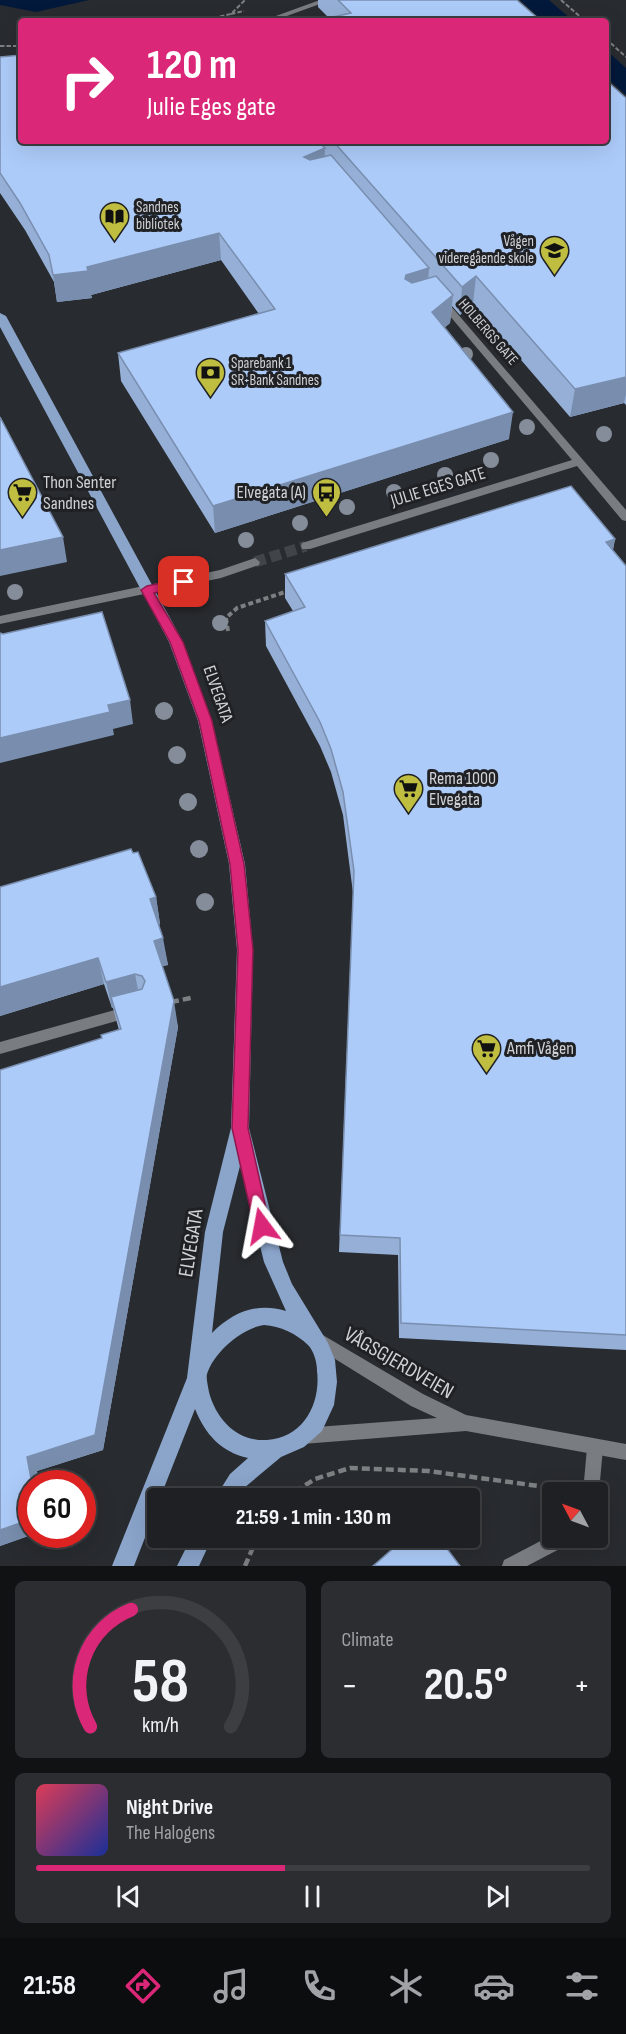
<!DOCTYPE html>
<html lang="en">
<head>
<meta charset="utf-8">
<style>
	:root { --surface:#1e2023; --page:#2b2d30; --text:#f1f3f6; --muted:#a1a3a6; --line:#3c3e41; --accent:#db2777 }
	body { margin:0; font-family:"Sofia Sans Condensed",sans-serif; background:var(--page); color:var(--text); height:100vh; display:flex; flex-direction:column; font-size:22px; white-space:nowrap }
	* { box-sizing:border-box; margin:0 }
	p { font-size:20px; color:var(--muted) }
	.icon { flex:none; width:33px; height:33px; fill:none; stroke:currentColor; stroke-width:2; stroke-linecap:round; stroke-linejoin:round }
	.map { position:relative; height:1566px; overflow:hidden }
	.details { display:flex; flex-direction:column; gap:15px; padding:15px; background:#101213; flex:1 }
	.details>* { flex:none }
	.guide { position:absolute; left:18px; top:18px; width:591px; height:126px; border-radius:6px; box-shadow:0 6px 24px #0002,0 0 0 2px var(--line); background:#db2777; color:#fff; overflow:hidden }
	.needle { width:39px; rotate:311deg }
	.tools { position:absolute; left:542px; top:1482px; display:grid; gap:12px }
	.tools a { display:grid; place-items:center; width:66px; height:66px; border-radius:6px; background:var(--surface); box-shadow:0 6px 24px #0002,0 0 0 2px var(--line); font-size:30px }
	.speed { position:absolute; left:18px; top:1470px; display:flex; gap:12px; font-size:30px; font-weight:700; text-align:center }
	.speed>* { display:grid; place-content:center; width:78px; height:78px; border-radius:50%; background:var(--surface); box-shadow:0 6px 24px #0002,0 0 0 2px var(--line); line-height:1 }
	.speed .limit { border:9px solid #d22; background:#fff; color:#111 }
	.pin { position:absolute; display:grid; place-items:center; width:51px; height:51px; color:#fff; margin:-26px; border-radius:12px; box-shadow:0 3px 9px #0006 }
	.me { position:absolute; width:66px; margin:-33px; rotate:347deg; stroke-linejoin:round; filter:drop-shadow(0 0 4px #0008) }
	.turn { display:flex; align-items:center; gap:21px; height:126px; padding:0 30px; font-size:27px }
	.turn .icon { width:78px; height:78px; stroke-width:2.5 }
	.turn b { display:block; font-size:42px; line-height:51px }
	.big { font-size:45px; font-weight:700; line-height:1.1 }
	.details .tile { flex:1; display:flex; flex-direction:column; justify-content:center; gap:9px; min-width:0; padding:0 21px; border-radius:9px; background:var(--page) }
	.details .dial { align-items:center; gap:0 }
	.dial svg { height:156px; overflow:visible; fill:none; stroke:var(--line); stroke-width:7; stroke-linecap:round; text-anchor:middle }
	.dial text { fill:var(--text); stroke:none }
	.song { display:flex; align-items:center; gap:18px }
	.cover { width:72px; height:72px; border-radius:9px; background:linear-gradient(135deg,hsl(350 70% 55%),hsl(230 70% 35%)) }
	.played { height:6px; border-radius:3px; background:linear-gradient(90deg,var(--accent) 45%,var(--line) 45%) }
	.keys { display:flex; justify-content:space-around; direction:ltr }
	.heat { display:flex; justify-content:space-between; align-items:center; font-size:33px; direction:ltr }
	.details .tiles { flex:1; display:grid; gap:15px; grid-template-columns:1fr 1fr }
	.tile:last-child { grid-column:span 2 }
	.trip { position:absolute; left:147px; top:1488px; width:333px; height:60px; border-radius:6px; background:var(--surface); box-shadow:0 6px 24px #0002,0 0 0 2px var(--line); font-weight:700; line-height:60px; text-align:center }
	.dock { display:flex; height:96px; justify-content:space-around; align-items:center; background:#0c0d0e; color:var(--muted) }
	.dock .icon { width:42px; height:42px }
	.dock .current { color:var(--accent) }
	.dock b { font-size:27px; color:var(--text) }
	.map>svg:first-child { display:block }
	.water { fill:#03193b }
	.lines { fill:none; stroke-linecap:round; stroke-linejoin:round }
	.minor-tunnel { stroke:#414448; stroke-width:11; stroke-dasharray:11 5; stroke-linecap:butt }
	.path-far2 { stroke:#7d8083; stroke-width:2; stroke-dasharray:4.5 2; stroke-linecap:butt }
	.path-far1 { stroke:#7d8083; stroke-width:4; stroke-dasharray:5 3; stroke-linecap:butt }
	.path { stroke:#7d8083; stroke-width:4.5; stroke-dasharray:8 4; stroke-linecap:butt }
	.service { fill:#797c81; fill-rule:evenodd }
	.minor { fill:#797c81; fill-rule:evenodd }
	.tertiary { fill:#797c81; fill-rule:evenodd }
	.primary { fill:#8aa4ca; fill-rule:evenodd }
	.tree { fill:#848d99 }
	.wall { fill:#95afd6 }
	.shaded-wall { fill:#798eae }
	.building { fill:#adcbf9; stroke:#798eae; stroke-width:1.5 }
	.route { fill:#db2777; stroke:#8e194d; stroke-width:1.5 }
	.labels { text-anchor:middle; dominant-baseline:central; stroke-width:6; stroke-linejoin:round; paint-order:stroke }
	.far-poi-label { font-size:15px; fill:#d0d2d5; stroke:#1f2125; text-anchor:start }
	.far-street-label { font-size:15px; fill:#d0d2d5; stroke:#1f2125 }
	.poi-label { font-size:18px; fill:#d0d2d5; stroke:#1f2125; text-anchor:start }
	.street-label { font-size:18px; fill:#d0d2d5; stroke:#1f2125 }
	.near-street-label { font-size:21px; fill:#d0d2d5; stroke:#1f2125 }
</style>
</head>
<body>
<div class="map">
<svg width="626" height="1566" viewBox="0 0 626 1566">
	<rect width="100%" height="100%" fill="#282b2f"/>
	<path class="water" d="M0,0h89l-53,12 -36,-7z
		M520,0h29l24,21h-30z
		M606,50l20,18v27l-20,-18z"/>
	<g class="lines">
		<path class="minor-tunnel" d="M255,562l51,-16"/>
		<path class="path-far2" d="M561,0l24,21
			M231,14l13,-3
			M201,21l30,-7 14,-14
			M606,39l20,18
			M0,46h21"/>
		<path class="path-far1" d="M228,631l-2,-13 11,-10 51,-17"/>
		<path class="path" d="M171,1002l20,-4
			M285,1498l30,-19 35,-11 78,3 133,18
			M245,1566l12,-28"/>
		<path class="service" d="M595,1440l6,2 2,6 -4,44 -2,5v-5h-14l4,-44 2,-6z
			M552,1535v3h19l-2,6 -42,22h-25l2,-6z"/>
		<path class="minor" d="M320,0h11l-58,21h-11z
			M441,297l3,1 182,212v11l-4,-1 -45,-54 -267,83h-8l-1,-3 1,-3 270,-83 -134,-158 -2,-2z
			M255,558l5,4 -1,3 -38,13 -221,46v-8l220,-46z
			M129,1006l5,2 2,4 -2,4 -134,38v-12z"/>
		<path class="tertiary" d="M316,1331l107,63 43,21 160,29v16l-160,-29 -163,13 -6,-2 -2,-6 2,-6 6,-2 134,-10 -26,-12 -100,-62 -3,-5 3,-5z"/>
		<path class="primary" d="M0,313l6,3 177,326 29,79 33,143 8,86 -4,178 34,134 9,22 36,59 7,17 2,22 -3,23 -12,26 -18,16 -23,10 -37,31 -7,10h-22l15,-24 18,-16c-27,-6 -43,-24 -53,-49l-35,89h-2v6l-24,62h-22l75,-188 18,-146 26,-104 6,-178 -8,-86 -31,-143 -29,-79 -169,-315zM240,1166l24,96 22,49c-29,-9 -53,1 -74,22l11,-101zM264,1325c16,1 33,9 44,20 6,6 9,18 9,26 4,33 -14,67 -50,69 -30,2 -51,-21 -58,-48 -1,-6 -3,-13 -2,-18 7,-22 35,-46 57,-49z
			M191,1538h21l-13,28h-22z"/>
	</g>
	<g class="tree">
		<circle cx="466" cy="354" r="7"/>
		<circle cx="527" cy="427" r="8"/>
		<circle cx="604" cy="434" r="8"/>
		<circle cx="491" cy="460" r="8"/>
		<circle cx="445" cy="475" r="8"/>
		<circle cx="394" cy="492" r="8"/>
		<circle cx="347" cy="507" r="8"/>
		<circle cx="300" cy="523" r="8"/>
		<circle cx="246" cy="540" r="8"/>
		<circle cx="15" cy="592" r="8"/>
		<circle cx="220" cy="623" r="8"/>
		<circle cx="164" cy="711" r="9"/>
		<circle cx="177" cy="755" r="9"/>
		<circle cx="188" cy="802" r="9"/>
		<circle cx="199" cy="849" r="9"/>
		<circle cx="205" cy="902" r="9"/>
	</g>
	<path class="wall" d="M318,0h199l-188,18 -11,-11z
		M0,57l21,84h585l20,-43v307l-2,-2 -54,14 -97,-113 -13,11 -8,-9 -2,17 -6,5 65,111 -294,94 -94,-152 -3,-28 141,-39 -38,-54 -130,35 1,3 -35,4 -3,-20 -29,-52 -25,-37z
		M615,539l-2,11 13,16v784l-227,-12 -1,-83 -59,-3 14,-359 -10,-78 -12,-43 -11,-26 -54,-100 -1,-25 28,-10 -8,-13v-24z
		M0,887l156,10 4,27 -1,1 9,40 -6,1 16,61 -75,423 -66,21 2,13h-7v50h2l-34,12 102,-508 17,-8 -6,-22h-1l-8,-24 -104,32z"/>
	<path class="shaded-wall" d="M325,148l-1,27 -20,-18z
		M219,233l2,27 -130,35 1,3 -35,4 -4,-27 34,-8z
		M429,268l-2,27 -23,8 2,-28z
		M476,276l-3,28 -13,11 2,-28z
		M453,295l-3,28 -20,17 2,-28z
		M626,377v17l-2,9 -54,14 5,-28z
		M513,412l-4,27 -294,94 -2,-27z
		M63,537l4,25 -67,14v-26z
		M615,539l-5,25 -4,-22z
		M130,700l3,24 -20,5 1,6 -114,28v-25l108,-33z
		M156,897l4,27 -6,2 -4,-27z
		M163,938l5,27 -9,2 -5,-26z
		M98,958l6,26 -104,32v-29z
		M135,974l5,26 -29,-3 2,11h-1l-6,-26z
		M174,1001l4,26 -75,423 -66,21 2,13h-7l-5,-27z
		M32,1519v15h2l-34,12v-16z"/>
	<path class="building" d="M338,0h179l24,21h-226l36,-8z
		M21,55v86h297l7,7 -21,9 6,3 21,-5 98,113 -23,7 -1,4 7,4 24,-7 17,19 -21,17 81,100 -300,94 -95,-153 157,-44 -56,-76 -132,34 1,4 -35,4 -4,-20 -29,-52 -20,-30v-116z
		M606,80l20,18v279l-51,12 -99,-113 -14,11 -129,-146h273z
		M0,417l63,120 -63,13z
		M571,486l44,53 -9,3 20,24v769l-225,-12 -1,-85 -60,-3 14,-364 -11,-79 -12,-43 -11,-27 -55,-101 40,-14 -20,-33z
		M102,612l28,88 -22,5 2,7 -110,26v-105l3,1z
		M131,849l2,4 5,-1 18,45 -6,2 13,39 -9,3 20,60 -79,434 -68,22 5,27v35l-32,11v-460l102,-32 -1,-3 20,-6 -10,-32 31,-8 3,-8 -3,-5 -7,-2 -29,8 -8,-24 -98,29v-100z
		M405,1538h34l21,28h-87z"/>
	<path class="route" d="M184,578l6,4 -2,3 -34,8 29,49 29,79 32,143 9,86 -5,178 22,98 -2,6 -6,2 -6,-2 -2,-6 -22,-98 6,-178 -8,-86 -31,-143 -29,-79 -29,-52 6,-4z"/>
	<defs>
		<symbol id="library-pin" viewBox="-11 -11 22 30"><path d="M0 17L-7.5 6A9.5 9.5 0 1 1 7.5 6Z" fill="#c0be40" stroke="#1f2125"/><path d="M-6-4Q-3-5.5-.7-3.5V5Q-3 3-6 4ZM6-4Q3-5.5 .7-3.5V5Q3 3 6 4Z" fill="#111"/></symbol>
		<symbol id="school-pin" viewBox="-11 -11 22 30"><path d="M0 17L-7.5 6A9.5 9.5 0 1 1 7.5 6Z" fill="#c0be40" stroke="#1f2125"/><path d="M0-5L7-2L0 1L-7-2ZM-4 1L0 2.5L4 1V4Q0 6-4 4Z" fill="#111"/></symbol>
		<symbol id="bank-pin" viewBox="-11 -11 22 30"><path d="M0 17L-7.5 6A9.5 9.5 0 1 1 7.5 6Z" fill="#c0be40" stroke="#1f2125"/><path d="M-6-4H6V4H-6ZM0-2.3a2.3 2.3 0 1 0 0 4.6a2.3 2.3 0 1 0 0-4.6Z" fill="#111"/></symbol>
		<symbol id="supermarket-pin" viewBox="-11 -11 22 30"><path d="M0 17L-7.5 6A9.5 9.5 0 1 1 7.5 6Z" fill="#c0be40" stroke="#1f2125"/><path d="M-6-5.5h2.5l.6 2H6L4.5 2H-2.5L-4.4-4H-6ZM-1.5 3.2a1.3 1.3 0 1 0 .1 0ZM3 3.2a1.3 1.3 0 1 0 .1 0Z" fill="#111"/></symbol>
		<symbol id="bus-pin" viewBox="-11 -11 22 30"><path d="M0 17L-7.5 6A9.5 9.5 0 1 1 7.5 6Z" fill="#c0be40" stroke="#1f2125"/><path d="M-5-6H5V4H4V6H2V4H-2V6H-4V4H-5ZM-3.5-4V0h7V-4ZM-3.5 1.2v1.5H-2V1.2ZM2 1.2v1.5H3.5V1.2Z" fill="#111"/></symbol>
	</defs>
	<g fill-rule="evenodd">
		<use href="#library-pin" x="98" y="200" width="33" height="45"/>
		<use href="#school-pin" x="538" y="234" width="33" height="45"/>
		<use href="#bank-pin" x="194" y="356" width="33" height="45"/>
		<use href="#supermarket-pin" x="6" y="476" width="33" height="45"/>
		<use href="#bus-pin" x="310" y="476" width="33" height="45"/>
		<use href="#supermarket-pin" x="392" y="772" width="33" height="45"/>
		<use href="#supermarket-pin" x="470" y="1032" width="33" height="45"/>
	</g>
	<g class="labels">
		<g class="far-poi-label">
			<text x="136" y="207">Sandnes<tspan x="136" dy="17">bibliotek</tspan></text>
			<text x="534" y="241" text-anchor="end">Vågen<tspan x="534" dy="17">videregående skole</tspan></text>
			<text x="231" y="363">Sparebank 1<tspan x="231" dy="17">SR-Bank Sandnes</tspan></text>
		</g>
		<g class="far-street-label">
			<text transform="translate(488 332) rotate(49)">HOLBERGS GATE</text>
		</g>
		<g class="poi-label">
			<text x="43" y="482">Thon Senter<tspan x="43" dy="21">Sandnes</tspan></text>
			<text x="306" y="492" text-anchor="end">Elvegata (A)</text>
			<text x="429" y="778">Rema 1000<tspan x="429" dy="21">Elvegata</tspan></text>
			<text x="507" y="1048">Amfi Vågen</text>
		</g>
		<g class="street-label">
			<text transform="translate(438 487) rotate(-17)">JULIE EGES GATE</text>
			<text transform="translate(218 694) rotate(71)">ELVEGATA</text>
		</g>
		<g class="near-street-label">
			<text transform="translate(191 1243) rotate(-81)">ELVEGATA</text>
			<text transform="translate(399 1363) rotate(30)">VÅGSGJERDVEIEN</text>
		</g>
	</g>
</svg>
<div class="tools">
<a><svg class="needle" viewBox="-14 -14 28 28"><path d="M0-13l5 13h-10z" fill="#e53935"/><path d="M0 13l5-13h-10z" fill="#a1a3a6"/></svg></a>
</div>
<div class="speed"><div class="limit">60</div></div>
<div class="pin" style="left:184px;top:582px;background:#d93025"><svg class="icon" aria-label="arrive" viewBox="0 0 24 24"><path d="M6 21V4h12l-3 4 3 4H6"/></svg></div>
<svg class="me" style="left:262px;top:1226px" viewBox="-20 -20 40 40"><path d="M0-17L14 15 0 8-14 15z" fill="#db2777" stroke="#fff" stroke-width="4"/></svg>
<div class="trip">21:59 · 1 min · 130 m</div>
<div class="guide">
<div class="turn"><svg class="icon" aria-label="right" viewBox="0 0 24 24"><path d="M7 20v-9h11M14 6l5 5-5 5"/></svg><div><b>120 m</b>Julie Eges gate</div></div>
</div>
</div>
<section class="details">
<div class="tiles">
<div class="tile dial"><svg viewBox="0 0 100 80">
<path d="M14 69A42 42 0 1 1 86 69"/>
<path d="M14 69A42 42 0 0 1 35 9" stroke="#db2777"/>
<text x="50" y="56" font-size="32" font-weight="700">58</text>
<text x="50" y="72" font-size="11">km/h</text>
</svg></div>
<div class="tile"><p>Climate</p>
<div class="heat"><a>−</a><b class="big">20.5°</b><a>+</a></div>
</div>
<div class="tile">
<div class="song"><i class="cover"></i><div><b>Night Drive</b><p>The Halogens</p></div></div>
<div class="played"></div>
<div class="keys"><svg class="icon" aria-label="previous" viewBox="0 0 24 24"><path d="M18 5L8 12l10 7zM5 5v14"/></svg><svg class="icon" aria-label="pause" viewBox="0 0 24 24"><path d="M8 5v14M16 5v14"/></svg><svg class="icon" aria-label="next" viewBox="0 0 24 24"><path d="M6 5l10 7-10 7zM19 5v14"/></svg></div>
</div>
</div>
</section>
<nav class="dock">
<b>21:58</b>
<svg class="icon current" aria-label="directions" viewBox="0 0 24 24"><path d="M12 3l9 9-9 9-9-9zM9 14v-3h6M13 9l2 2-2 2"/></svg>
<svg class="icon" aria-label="music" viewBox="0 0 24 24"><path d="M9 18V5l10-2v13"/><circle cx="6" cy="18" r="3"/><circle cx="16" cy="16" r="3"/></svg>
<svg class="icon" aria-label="phone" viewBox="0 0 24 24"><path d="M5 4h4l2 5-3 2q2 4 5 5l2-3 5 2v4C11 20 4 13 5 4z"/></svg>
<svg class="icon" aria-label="climate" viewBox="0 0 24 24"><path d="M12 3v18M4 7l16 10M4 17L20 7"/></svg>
<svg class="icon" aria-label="car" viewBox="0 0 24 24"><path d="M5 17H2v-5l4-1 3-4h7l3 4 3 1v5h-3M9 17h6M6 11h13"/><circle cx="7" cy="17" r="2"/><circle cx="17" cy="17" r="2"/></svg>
<svg class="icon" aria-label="filters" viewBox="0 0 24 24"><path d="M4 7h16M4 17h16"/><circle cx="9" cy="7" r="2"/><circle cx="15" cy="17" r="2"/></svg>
</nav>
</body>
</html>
